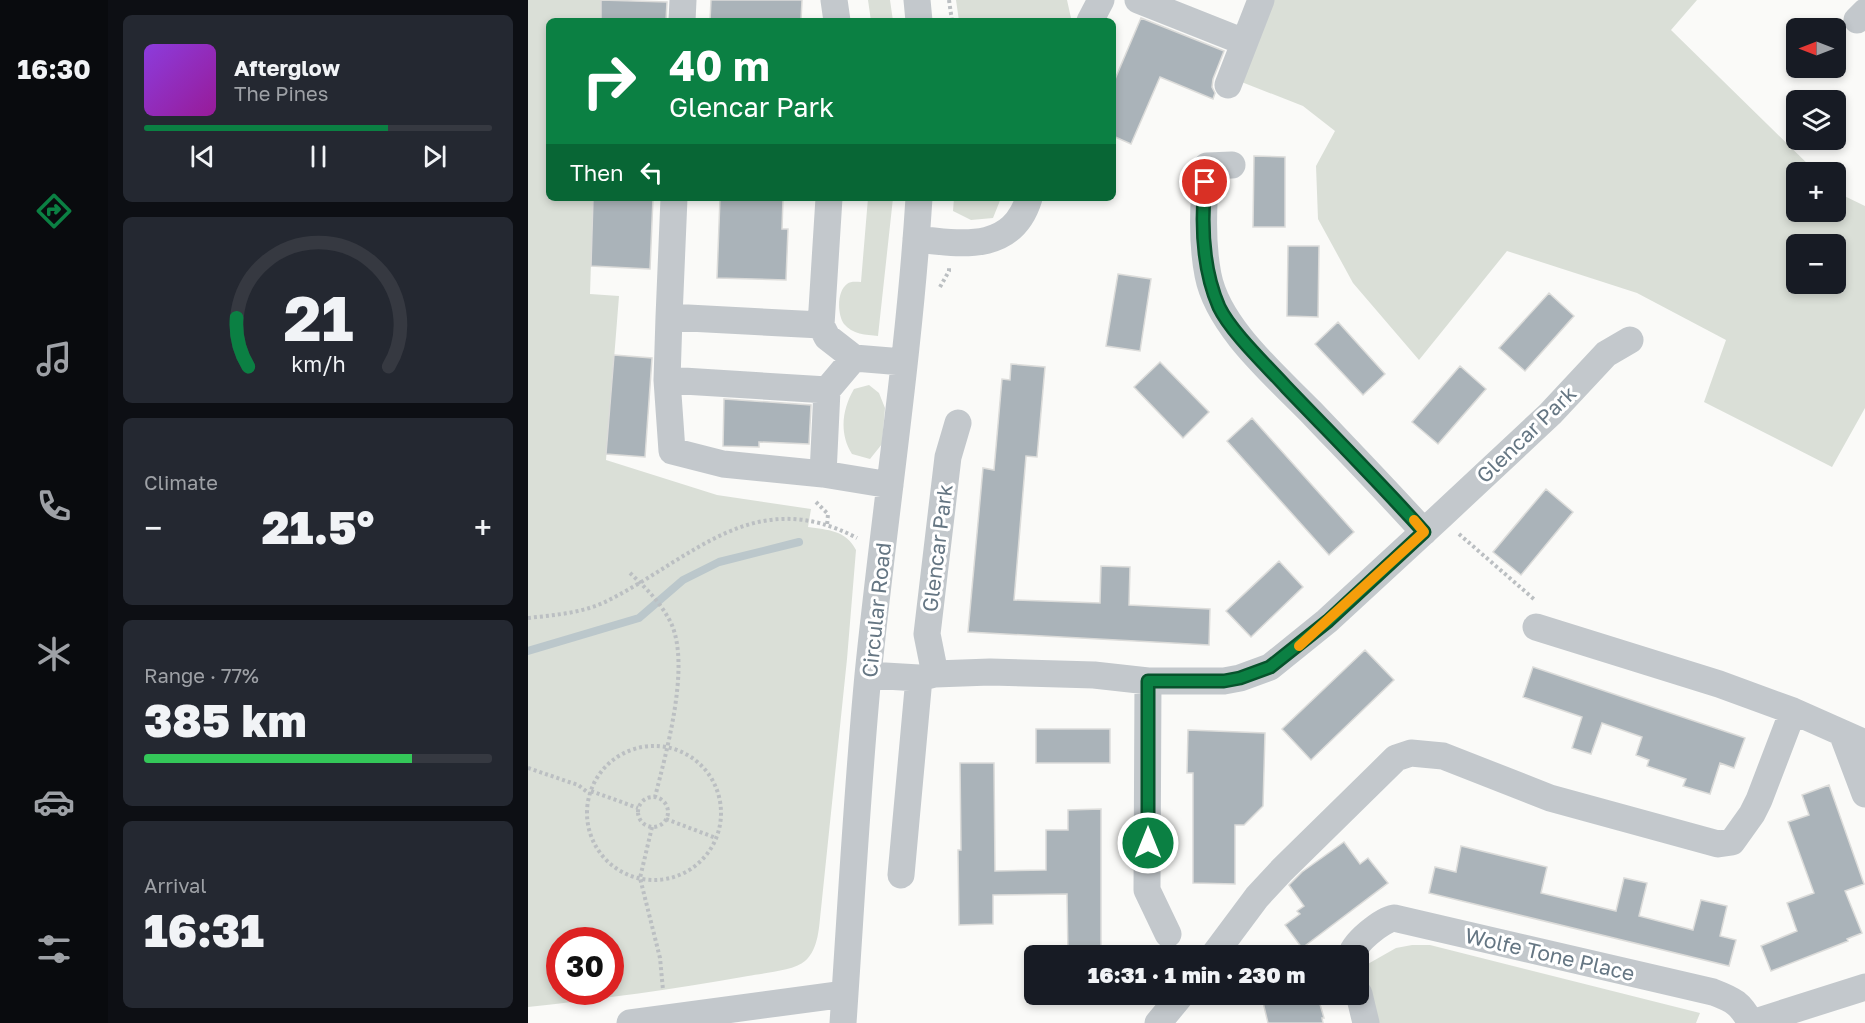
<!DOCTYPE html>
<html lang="en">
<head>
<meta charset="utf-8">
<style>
	:root { --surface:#171b24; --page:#242831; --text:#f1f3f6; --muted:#9ea1a6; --line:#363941; --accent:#0b8043 }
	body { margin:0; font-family:"Golos Text",sans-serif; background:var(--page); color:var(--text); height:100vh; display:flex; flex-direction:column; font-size:22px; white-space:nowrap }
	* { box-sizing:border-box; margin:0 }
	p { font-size:20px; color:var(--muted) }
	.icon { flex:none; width:33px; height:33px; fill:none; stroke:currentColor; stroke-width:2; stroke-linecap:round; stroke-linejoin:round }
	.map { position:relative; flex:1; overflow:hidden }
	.drawer { display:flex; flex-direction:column; gap:15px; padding:15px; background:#0d0f14; width:420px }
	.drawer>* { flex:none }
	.top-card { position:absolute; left:18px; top:18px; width:570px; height:183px; border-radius:9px; box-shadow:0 3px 9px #0003; background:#0b8043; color:#fff; overflow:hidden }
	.needle { width:39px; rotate:270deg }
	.fabs { position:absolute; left:1258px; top:18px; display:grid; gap:12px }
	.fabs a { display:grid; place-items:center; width:60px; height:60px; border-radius:9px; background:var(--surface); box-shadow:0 3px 9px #0003; font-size:30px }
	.speed { position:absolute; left:18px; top:927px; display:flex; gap:12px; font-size:30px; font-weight:700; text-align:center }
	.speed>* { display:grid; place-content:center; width:78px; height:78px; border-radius:50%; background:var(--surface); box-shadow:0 3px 9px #0003; line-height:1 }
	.speed .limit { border:9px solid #d22; background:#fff; color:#111 }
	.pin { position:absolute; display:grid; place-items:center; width:51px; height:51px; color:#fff; margin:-26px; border:3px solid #fff; border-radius:50%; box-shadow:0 2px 6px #0007 }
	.me { position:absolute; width:66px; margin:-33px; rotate:0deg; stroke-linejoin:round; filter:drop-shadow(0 0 4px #0008) }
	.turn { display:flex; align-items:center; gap:21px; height:126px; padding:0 24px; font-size:27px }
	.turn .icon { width:78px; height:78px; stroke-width:2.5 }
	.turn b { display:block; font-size:42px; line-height:51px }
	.then { display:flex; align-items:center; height:57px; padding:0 24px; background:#0003; gap:12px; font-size:22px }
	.big { font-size:45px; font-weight:800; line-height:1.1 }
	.drawer .widget { flex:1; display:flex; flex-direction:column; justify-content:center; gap:9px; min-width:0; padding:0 21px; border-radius:9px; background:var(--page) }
	.drawer .dial { align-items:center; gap:0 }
	.dial svg { height:156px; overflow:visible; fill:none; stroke:var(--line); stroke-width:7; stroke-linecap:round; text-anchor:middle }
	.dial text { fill:var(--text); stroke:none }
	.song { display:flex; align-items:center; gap:18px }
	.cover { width:72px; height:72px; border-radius:9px; background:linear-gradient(135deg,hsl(270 70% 55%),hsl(300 70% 35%)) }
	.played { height:6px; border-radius:3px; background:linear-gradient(90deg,var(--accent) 70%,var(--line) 70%) }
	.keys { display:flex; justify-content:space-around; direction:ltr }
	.heat { display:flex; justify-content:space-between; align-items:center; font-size:33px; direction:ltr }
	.charge { height:9px; border-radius:4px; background:linear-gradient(90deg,#34c759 77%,var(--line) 0) }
	.trip { position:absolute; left:496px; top:945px; width:345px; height:60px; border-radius:9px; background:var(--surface); box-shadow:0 3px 9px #0003; font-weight:800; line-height:60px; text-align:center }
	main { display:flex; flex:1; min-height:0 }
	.tabs { display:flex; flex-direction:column; width:108px; justify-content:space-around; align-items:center; background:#090b0e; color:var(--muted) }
	.tabs .icon { width:42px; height:42px }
	.tabs .active { color:var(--accent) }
	.tabs b { font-size:27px; color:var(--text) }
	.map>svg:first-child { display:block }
	.green { fill:#dadfd7; fill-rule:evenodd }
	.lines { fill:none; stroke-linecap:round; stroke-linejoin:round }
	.stream { stroke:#bbc7cb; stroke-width:8 }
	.building { fill:#aab3b9; stroke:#dcdcda; stroke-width:1.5 }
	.path { stroke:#bbbfc2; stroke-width:4; stroke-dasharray:3 3; stroke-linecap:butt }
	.minor { stroke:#c3c8cc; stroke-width:27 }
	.route-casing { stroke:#07532c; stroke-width:15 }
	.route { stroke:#0b8043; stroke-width:10 }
	.slow { stroke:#f59e0b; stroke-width:10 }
	.labels { text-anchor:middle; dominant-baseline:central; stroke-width:6; stroke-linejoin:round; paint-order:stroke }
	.street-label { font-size:21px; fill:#657683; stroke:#fff }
</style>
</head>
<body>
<main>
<nav class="tabs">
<b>16:30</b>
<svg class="icon active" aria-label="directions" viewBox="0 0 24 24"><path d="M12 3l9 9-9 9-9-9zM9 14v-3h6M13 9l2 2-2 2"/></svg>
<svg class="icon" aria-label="music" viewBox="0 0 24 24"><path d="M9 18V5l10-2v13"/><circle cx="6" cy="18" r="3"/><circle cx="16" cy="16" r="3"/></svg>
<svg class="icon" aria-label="phone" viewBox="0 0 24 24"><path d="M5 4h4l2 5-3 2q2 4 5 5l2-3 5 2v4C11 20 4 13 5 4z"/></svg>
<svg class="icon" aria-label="climate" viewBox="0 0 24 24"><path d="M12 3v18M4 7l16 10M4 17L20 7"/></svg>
<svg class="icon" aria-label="car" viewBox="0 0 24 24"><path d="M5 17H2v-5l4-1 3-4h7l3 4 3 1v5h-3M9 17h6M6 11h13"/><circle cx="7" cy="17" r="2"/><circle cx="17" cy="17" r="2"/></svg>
<svg class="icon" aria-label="filters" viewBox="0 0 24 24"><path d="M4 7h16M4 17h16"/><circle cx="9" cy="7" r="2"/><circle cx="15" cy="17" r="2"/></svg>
</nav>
<section class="drawer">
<div class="widget">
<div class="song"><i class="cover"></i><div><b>Afterglow</b><p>The Pines</p></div></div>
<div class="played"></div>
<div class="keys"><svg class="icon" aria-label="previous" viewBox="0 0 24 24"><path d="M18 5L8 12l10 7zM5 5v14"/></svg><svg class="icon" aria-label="pause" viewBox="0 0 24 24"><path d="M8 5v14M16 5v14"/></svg><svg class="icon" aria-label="next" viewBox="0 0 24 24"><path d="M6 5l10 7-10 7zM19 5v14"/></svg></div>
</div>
<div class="widget dial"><svg viewBox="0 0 100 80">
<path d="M14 69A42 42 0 1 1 86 69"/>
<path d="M14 69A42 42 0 0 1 8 44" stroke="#0b8043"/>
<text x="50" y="56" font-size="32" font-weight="700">21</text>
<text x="50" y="72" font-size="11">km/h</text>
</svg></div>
<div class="widget"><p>Climate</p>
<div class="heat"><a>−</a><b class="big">21.5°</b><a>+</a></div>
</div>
<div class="widget"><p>Range · 77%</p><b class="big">385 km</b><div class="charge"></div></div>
<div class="widget"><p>Arrival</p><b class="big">16:31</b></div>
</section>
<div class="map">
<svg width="1337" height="1023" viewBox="0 0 1337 1023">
	<rect width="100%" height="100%" fill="#fafaf8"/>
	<path class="green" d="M0,0h73v21h-52v177h44l-3,96 29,2 -13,164 111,35 94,14 -3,18c20,3 38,3 48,23l-9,109 -26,250c-2,17 -2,40 -16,52 -11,10 -43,12 -57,15 -73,13 -146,23 -220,31zM32,940h50v52h-50z
		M340,0h22l3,21h-22z
		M428,0h111l4,18 -2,3h-110z
		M740,0h429l-26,30 145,142h-19v40h39v-20l29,14v202l-33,59 -128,-65 22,-62 -89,-47 -130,-42 -88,109 -66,-77 -35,-64 -2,-53 19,-35 -32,-25 -64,-25zM1269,244h39v40h-39z
		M340,198h25l-15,138c-12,-1 -26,-2 -34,-12 -7,-10 -7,-33 3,-40 4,-3 9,-2 14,-2z
		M426,198h47l-8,20 -22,2 -18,-9z
		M341,385l10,8 6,15 -3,36 -12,15 -18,-5c-13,-20 -10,-45 2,-65z
		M884,945h18l270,68 -4,10h-326l-10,-41 6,-17 30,-17z"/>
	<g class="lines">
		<path class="stream" d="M0,651l111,-33 44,-38 36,-18 80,-20"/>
	</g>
	<path class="building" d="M73,0l66,2 -1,19h-65z
		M183,0h91l-1,21h-91z
		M613,18l83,33 -11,28 -1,8 3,6 -2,6 -53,-22 -29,67 -18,-8v-52z
		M726,156l31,1v70h-32z
		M65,198h60l-3,71 -59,-3z
		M192,198h63l-1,31h6l-2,51 -69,-2z
		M760,246h31l-1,71 -31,-1z
		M590,274l33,5 -11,72 -34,-5z
		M1021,293l25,23 -49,55 -26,-23z
		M810,322l47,52 -22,21 -48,-51z
		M86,355l38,3 -7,99 -39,-3z
		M632,362l49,50 -26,26 -49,-51z
		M483,364l34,3 -8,90 -11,-1 -12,144 86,3 1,-37 29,1 -1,38 81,4 -1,36 -241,-13 15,-164 11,2 8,-91 8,1z
		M932,366l26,23 -48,55 -26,-22z
		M196,399l87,6 -2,39 -50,-2v5l-36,-1z
		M724,418l102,114 -25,23 -102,-114z
		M1018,489l27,23 -52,63 -28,-23z
		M751,561l24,26 -52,50 -25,-26z
		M837,650l29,30 -83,80 -29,-31z
		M1005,667l212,71 -11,30 -14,-5 -10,31 -27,-8 3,-7 -39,-13 2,-6 -13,-5 6,-18 -40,-14 -11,31 -19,-6 10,-31 -59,-20z
		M508,729h74v34h-74z
		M660,730l77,3 -2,73 -19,19h-9v59l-42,-1v-110h-6z
		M432,763h34l1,108 51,-1v-40h22v-20l33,-1v147h-33l-1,-62 -74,1v29l-34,1 -1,-75h3z
		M1301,785l35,99 -19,7 17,42 -15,6 1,2 -77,30 -10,-25 36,-15 -10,-28 27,-10 -26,-71 21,-7 -7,-20z
		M816,842l16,22 8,-6 20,25 -86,65 -17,-23 15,-11 -3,-3 7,-5 -15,-21 13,-13z
		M933,846l86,21 -6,26 75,18 8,-33 23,5 -8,33 54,14 8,-30 26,6 -7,30 16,4 -7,26 -300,-73 6,-26 21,5z
		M733,994h56l7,24h-2l1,5h-55z"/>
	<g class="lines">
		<path class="path" d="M421,0l3,21
			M412,287l9,-16v-4
			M288,502l12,12 -1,12
			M931,534l76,66
			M102,573c16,15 31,30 41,50 20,43 -5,130 -16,174
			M0,618c27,-3 56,-5 81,-18 85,-43 146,-116 248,-62
			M59 813a67 67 0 1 1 134 0a67 67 0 1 1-134 0Z
			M0,768l50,17 12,9
			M63,791l47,17
			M110 812a15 15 0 1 1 30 0a15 15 0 1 1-30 0Z
			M138,819l50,19
			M124,827l-12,51 20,80 3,32"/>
		<path class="minor" d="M306,0l3,21
			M389,0l2,21
			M610,0l106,42
			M1329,20l8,-8
			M154,21l1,-21
			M562,21l11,-21
			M700,85l33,-85
			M704,165l-25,1c-4,36 -6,73 1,109 10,52 67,100 103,137 38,40 76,79 113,120
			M301,198l-8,127 6,12 27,21 -27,32 -4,84 67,11
			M388,239c46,5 96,14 113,-41
			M141,317l5,-119
			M326,358l49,4
			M139,380l2,-63 152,8
			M295,474l-100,-10 -51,-13 -5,-71 160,10
			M1008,627l183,57 74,27 72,32
			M407,674l-8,-40 21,-177 10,-34
			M340,675l51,3 16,-4 55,-2 104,3 54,6h76l16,-3 30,-11 57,-46 115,-106 108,-101 56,-60 24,-14
			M620,681l-1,209 21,44
			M1314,733l23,61
			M373,875l18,-197
			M685,956l44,-59 25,-27 114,-112 15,-5 32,3 107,42 168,46 14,-2 20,-28 7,-14 34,-89
			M823,956c2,-13 31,-36 43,-38l319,74c21,8 27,11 38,31
			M831,994l7,29
			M102,1023l215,-29
			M315,1023c8,-116 14,-232 25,-348 16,-159 41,-317 51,-477
			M630,1023l24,-29
			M1224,1023l113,-36"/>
	</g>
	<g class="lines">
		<defs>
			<path id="route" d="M620,843v-162h76l16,-3 30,-11 58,-46 96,-89c-45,-50 -92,-97 -138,-145 -19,-21 -55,-55 -67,-80 -17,-39 -18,-84 -14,-125"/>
		</defs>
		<use href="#route" class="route-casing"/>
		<use href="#route" class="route"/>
		<path class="slow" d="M771,646l125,-114 -10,-12"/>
	</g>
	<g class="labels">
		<g class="street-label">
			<text transform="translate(998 434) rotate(-44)">Glencar Park</text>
			<text transform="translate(409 548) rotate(-83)">Glencar Park</text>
			<text transform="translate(348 610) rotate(-84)">Circular Road</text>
			<text transform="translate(1022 954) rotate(13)">Wolfe Tone Place</text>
		</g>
	</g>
</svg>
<div class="fabs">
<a><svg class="needle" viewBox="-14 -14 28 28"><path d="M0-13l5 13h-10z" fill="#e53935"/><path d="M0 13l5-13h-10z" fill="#9ea1a6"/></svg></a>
<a><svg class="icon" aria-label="layers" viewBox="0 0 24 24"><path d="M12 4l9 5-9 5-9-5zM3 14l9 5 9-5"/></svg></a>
<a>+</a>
<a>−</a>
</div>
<div class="speed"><div class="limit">30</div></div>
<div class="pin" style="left:677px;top:182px;background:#d93025"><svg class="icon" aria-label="arrive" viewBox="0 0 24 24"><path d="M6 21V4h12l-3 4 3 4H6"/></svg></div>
<svg class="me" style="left:620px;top:843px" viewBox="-20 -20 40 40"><circle r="17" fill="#0b8043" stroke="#fff" stroke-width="3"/><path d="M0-11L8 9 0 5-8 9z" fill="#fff"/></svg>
<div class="trip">16:31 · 1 min · 230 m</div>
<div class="top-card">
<div class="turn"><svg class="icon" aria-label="right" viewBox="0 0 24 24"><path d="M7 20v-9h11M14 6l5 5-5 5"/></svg><div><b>40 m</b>Glencar Park</div></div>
<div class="then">Then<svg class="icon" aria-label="left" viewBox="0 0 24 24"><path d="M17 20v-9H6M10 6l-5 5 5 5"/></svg></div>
</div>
</div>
</main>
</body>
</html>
